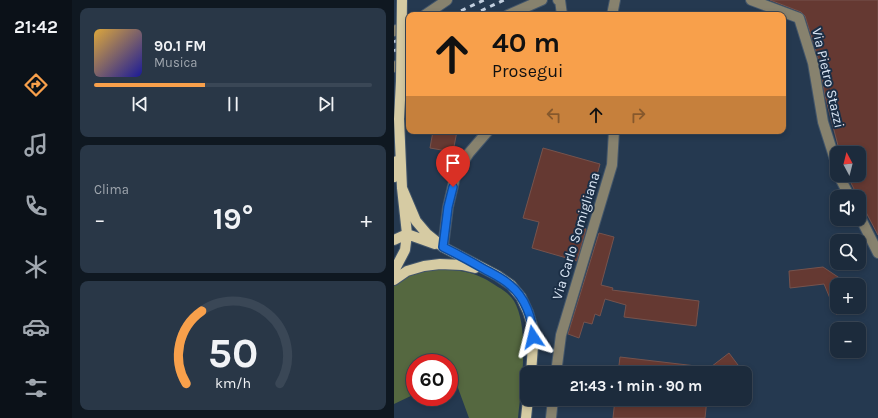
<!DOCTYPE html>
<html lang="it">
<head>
<meta charset="utf-8">
<style>
	:root { --surface:#1c2b3c; --page:#293747; --text:#f1f3f6; --muted:#a0a7af; --line:#3a4756; --accent:#f8a04b }
	body { margin:0; font-family:Karla,sans-serif; background:var(--page); color:var(--text); height:100vh; display:flex; flex-direction:column; font-size:15px; white-space:nowrap }
	* { box-sizing:border-box; margin:0 }
	p { font-size:13px; color:var(--muted) }
	.icon { flex:none; width:22px; height:22px; fill:none; stroke:currentColor; stroke-width:2; stroke-linecap:round; stroke-linejoin:round }
	.map { position:relative; flex:1; overflow:hidden }
	.sheet { display:flex; flex-direction:column; gap:8px; padding:8px; background:#0f1821; width:322px }
	.sheet>* { flex:none }
	.hud { position:absolute; left:12px; top:12px; width:380px; height:122px; border-radius:8px; box-shadow:0 2px 6px #0003,0 0 0 1px var(--line); background:#f8a04b; color:#111; overflow:hidden }
	.needle { width:26px; rotate:353deg }
	.tools { position:absolute; left:436px; top:146px; display:grid; gap:8px }
	.tools a { display:grid; place-items:center; width:36px; height:36px; border-radius:8px; background:var(--surface); box-shadow:0 2px 6px #0003,0 0 0 1px var(--line); font-size:20px }
	.speed { position:absolute; left:12px; top:354px; display:flex; gap:8px; font-size:20px; font-weight:700; text-align:center }
	.speed>* { display:grid; place-content:center; width:52px; height:52px; border-radius:50%; background:var(--surface); box-shadow:0 2px 6px #0003,0 0 0 1px var(--line); line-height:1 }
	.speed .limit { border:6px solid #d22; background:#fff; color:#111 }
	.pin { position:absolute; display:grid; place-items:center; width:34px; height:34px; color:#fff; margin:-41px -17px; border-radius:50% 50% 50% 0; rotate:-45deg; box-shadow:0 0 4px #0007 }
	.pin .icon { rotate:45deg }
	.me { position:absolute; width:44px; margin:-22px; rotate:350deg; stroke-linejoin:round; filter:drop-shadow(0 0 3px #0008) }
	.turn { display:flex; align-items:center; gap:14px; height:84px; padding:0 20px; font-size:18px }
	.turn .icon { width:52px; height:52px; stroke-width:2.5 }
	.turn b { display:block; font-size:28px; line-height:34px }
	.lanes { display:flex; align-items:center; height:38px; padding:0 20px; background:#0003; justify-content:center; gap:20px; direction:ltr }
	.lanes .off { opacity:.35 }
	.big { font-size:30px; font-weight:700; line-height:1.1 }
	.sheet .widget { flex:1; display:flex; flex-direction:column; justify-content:center; gap:6px; min-width:0; padding:0 14px; border-radius:8px; background:var(--page) }
	.sheet .dial { align-items:center; gap:0 }
	.dial svg { height:104px; overflow:visible; fill:none; stroke:var(--line); stroke-width:7; stroke-linecap:round; text-anchor:middle }
	.dial text { fill:var(--text); stroke:none }
	.song { display:flex; align-items:center; gap:12px }
	.cover { width:48px; height:48px; border-radius:6px; background:linear-gradient(135deg,hsl(40 70% 55%),hsl(240 70% 35%)) }
	.played { height:4px; border-radius:2px; background:linear-gradient(90deg,var(--accent) 40%,var(--line) 40%) }
	.keys { display:flex; justify-content:space-around; direction:ltr }
	.heat { display:flex; justify-content:space-between; align-items:center; font-size:22px; direction:ltr }
	.trip { position:absolute; left:126px; top:366px; width:232px; height:40px; border-radius:8px; background:var(--surface); box-shadow:0 2px 6px #0003,0 0 0 1px var(--line); font-weight:700; line-height:40px; text-align:center }
	main { display:flex; flex:1; min-height:0 }
	.dock { display:flex; flex-direction:column; width:72px; justify-content:space-around; align-items:center; background:#0b1118; color:var(--muted) }
	.dock .icon { width:28px; height:28px }
	.dock .on { color:var(--accent) }
	.dock b { font-size:18px; color:var(--text) }
	.map>svg:first-child { display:block }
	.forest { fill:#556840 }
	.building { fill:#653932; stroke:#76534d }
	.lines { fill:none; stroke-linecap:round; stroke-linejoin:round }
	.minor-casing { stroke:#42556a; stroke-width:12 }
	.major-casing { stroke:#42556a; stroke-width:12 }
	.minor { stroke:#87826e; stroke-width:10 }
	.major { stroke:#d6cba3; stroke-width:10 }
	.rail { stroke:#c2cfdf; stroke-width:3; stroke-dasharray:5 5; stroke-linecap:butt }
	.major-bridge-casing { stroke:#42556a; stroke-width:12; stroke-linecap:butt }
	.major-bridge { stroke:#d6cba3; stroke-width:10 }
	.route-casing { stroke:#114b97; stroke-width:10 }
	.route { stroke:#1a73e8; stroke-width:7 }
	.labels { text-anchor:middle; dominant-baseline:central; stroke-width:4; stroke-linejoin:round; paint-order:stroke }
	.street-label { font-size:14px; fill:#d9e5f4; stroke:#1b2e45 }
</style>
</head>
<body>
<main>
<nav class="dock">
<b>21:42</b>
<svg class="icon on" aria-label="directions" viewBox="0 0 24 24"><path d="M12 3l9 9-9 9-9-9zM9 14v-3h6M13 9l2 2-2 2"/></svg>
<svg class="icon" aria-label="music" viewBox="0 0 24 24"><path d="M9 18V5l10-2v13"/><circle cx="6" cy="18" r="3"/><circle cx="16" cy="16" r="3"/></svg>
<svg class="icon" aria-label="phone" viewBox="0 0 24 24"><path d="M5 4h4l2 5-3 2q2 4 5 5l2-3 5 2v4C11 20 4 13 5 4z"/></svg>
<svg class="icon" aria-label="climate" viewBox="0 0 24 24"><path d="M12 3v18M4 7l16 10M4 17L20 7"/></svg>
<svg class="icon" aria-label="car" viewBox="0 0 24 24"><path d="M5 17H2v-5l4-1 3-4h7l3 4 3 1v5h-3M9 17h6M6 11h13"/><circle cx="7" cy="17" r="2"/><circle cx="17" cy="17" r="2"/></svg>
<svg class="icon" aria-label="filters" viewBox="0 0 24 24"><path d="M4 7h16M4 17h16"/><circle cx="9" cy="7" r="2"/><circle cx="15" cy="17" r="2"/></svg>
</nav>
<section class="sheet">
<div class="widget">
<div class="song"><i class="cover"></i><div><b>90.1 FM</b><p>Musica</p></div></div>
<div class="played"></div>
<div class="keys"><svg class="icon" aria-label="previous" viewBox="0 0 24 24"><path d="M18 5L8 12l10 7zM5 5v14"/></svg><svg class="icon" aria-label="pause" viewBox="0 0 24 24"><path d="M8 5v14M16 5v14"/></svg><svg class="icon" aria-label="next" viewBox="0 0 24 24"><path d="M6 5l10 7-10 7zM19 5v14"/></svg></div>
</div>
<div class="widget"><p>Clima</p>
<div class="heat"><a>−</a><b class="big">19°</b><a>+</a></div>
</div>
<div class="widget dial"><svg viewBox="0 0 100 80">
<path d="M14 69A42 42 0 1 1 86 69"/>
<path d="M14 69A42 42 0 0 1 26 13" stroke="#f8a04b"/>
<text x="50" y="56" font-size="32" font-weight="700">50</text>
<text x="50" y="72" font-size="11">km/h</text>
</svg></div>
</section>
<div class="map">
<svg width="484" height="418" viewBox="0 0 484 418">
	<rect width="100%" height="100%" fill="#253950"/>
	<path class="forest" d="M35,270c28,-1 45,0 69,17 6,3 12,8 16,14 16,27 7,86 4,117h-49l-15,-41 -5,2v-16h-34v31l-21,10v-120l17,-10z"/>
	<path class="building" d="M376,0h108v235l-19,-36v-2h-1l-11,-22h12v-22h-19l-15,-57 -6,-35 -14,-45 -4,-4z
		M39,131h24l-4,21 -23,-4z
		M149,148l57,16 -18,64 4,1 -9,32 -45,-13 7,-26 -16,-4z
		M205,233l15,4 -13,48 12,3 -1,2 87,11 -3,25 -72,-9 2,-12 -21,-6 -5,17 -5,-2 -3,10 -8,-2 -5,16 -11,-4z
		M429,267l27,18h-13v30l-13,-31 -34,4 -1,-17z
		M335,353l15,20h-41z
		M226,357l76,9 -1,7h-77z
		M221,399h92l-2,19h-92z"/>
	<g class="lines">
		<defs>
			<path id="minor" d="M164,0h2l2,15
				M357,0l48,18 14,45 10,59 14,44
				M31,15l22,-15
				M114,15l34,-15
				M218,15l3,-15
				M0,31l15,-6
				M0,67l15,-7
				M446,175l1,5 9,17
				M465,215l19,38
				M49,247l5,-40 8,-34 13,-20 19,-22
				M162,373l5,-38 51,-170 2,-34
				M157,418l2,-19"/>
			<path id="major" d="M0,177l3,-16
				M8,188l14,33 11,13 16,13 55,29 13,9 10,12 7,15 5,16v18l-2,27
				M0,240l13,-6 28,10
				M0,271l11,-21 2,-16 -5,-46 -3,-69 2,-38
				M0,280l13,-9 17,-5 16,-2 22,1 13,3
				M132,418l2,-19"/>
		</defs>
		<use href="#minor" class="minor-casing"/>
		<use href="#major" class="major-casing"/>
		<use href="#minor" class="minor"/>
		<use href="#major" class="major"/>
		<path class="rail" d="M58,15l32,-15
			M78,15l32,-15
			M0,42l15,-7
			M0,51l15,-7"/>
		<defs>
			<path id="major-bridge" d="M7,81l1,-81"/>
		</defs>
		<use href="#major-bridge" class="major-bridge-casing"/>
		<use href="#major-bridge" class="major-bridge"/>
	</g>
	<g class="lines">
		<defs>
			<path id="route" d="M59,187l-5,20 -5,40c14,7 27,14 41,22 9,5 18,9 26,16 15,12 23,34 23,52"/>
		</defs>
		<use href="#route" class="route-casing"/>
		<use href="#route" class="route"/>
	</g>
	<g class="labels">
		<g class="street-label">
			<text transform="translate(434 78) rotate(77)">Via Pietro Stazzi</text>
			<text transform="translate(182 236) rotate(-73)">Via Carlo Somigliana</text>
		</g>
	</g>
</svg>
<div class="tools">
<a><svg class="needle" viewBox="-14 -14 28 28"><path d="M0-13l5 13h-10z" fill="#e53935"/><path d="M0 13l5-13h-10z" fill="#a0a7af"/></svg></a>
<a><svg class="icon" aria-label="sound" viewBox="0 0 24 24"><path d="M4 9h4l5-4v14l-5-4H4zM17 9q2 3 0 6"/></svg></a>
<a><svg class="icon" aria-label="search" viewBox="0 0 24 24"><circle cx="10" cy="10" r="6"/><path d="M15 15l6 6"/></svg></a>
<a>+</a>
<a>−</a>
</div>
<div class="speed"><div class="limit">60</div></div>
<div class="pin" style="left:59px;top:187px;background:#d93025"><svg class="icon" aria-label="arrive" viewBox="0 0 24 24"><path d="M6 21V4h12l-3 4 3 4H6"/></svg></div>
<svg class="me" style="left:139px;top:337px" viewBox="-20 -20 40 40"><path d="M0-17L14 15 0 8-14 15z" fill="#1a73e8" stroke="#fff" stroke-width="4"/></svg>
<div class="trip">21:43 · 1 min · 90 m</div>
<div class="hud">
<div class="turn"><svg class="icon" aria-label="ahead" viewBox="0 0 24 24"><path d="M12 20V5M6 11l6-6 6 6"/></svg><div><b>40 m</b>Prosegui</div></div>
<div class="lanes"><svg class="icon off" aria-label="left" viewBox="0 0 24 24"><path d="M17 20v-9H6M10 6l-5 5 5 5"/></svg><svg class="icon" aria-label="ahead" viewBox="0 0 24 24"><path d="M12 20V5M6 11l6-6 6 6"/></svg><svg class="icon off" aria-label="right" viewBox="0 0 24 24"><path d="M7 20v-9h11M14 6l5 5-5 5"/></svg></div>
</div>
</div>
</main>
</body>
</html>
